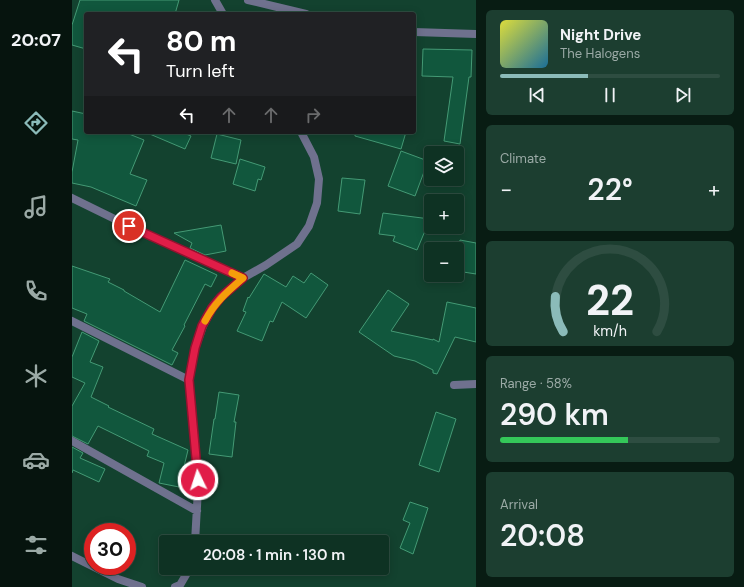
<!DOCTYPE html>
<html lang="en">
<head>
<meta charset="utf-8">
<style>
	:root { --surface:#0e3223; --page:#1c3e30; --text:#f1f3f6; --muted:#9baaa6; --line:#2e4d41; --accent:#8bbbb9 }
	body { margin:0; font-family:"DM Sans",sans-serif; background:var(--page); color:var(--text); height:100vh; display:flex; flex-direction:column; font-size:15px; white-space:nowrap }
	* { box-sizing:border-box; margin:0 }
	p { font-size:13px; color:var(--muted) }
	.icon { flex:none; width:22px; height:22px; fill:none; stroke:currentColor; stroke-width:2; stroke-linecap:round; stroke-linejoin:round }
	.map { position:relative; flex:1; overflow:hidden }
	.panel { display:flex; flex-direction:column; gap:10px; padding:10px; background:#081c13; width:268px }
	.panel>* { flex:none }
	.top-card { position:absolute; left:12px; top:12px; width:332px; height:122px; border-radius:4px; box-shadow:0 2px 10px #0003,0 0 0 1px var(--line); background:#202124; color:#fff; overflow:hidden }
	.buttons { position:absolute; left:352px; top:146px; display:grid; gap:8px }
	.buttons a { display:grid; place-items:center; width:40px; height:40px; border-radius:4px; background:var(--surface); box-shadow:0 2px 10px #0003,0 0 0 1px var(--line); font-size:20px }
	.speed { position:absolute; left:12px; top:523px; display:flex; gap:8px; font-size:20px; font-weight:700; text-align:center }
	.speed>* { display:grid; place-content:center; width:52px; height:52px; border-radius:50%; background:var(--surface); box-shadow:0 2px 10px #0003,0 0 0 1px var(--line); line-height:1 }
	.speed .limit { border:6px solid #d22; background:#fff; color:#111 }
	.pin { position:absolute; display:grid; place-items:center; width:34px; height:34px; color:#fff; margin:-17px; border:2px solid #fff; border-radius:50%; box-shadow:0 1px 4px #0007 }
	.me { position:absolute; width:44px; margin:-22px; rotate:356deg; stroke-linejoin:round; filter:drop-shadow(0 0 3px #0008) }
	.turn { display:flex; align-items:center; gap:14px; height:84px; padding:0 16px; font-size:18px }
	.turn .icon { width:52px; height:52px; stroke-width:2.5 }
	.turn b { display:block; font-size:28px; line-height:34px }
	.lanes { display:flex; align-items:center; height:38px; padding:0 16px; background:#0003; justify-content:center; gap:20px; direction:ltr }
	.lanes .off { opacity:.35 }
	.big { font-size:30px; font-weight:600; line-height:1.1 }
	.panel .tile { flex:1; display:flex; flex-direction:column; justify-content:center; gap:6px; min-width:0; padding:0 14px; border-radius:6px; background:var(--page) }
	.panel .dial { align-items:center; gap:0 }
	.dial svg { height:104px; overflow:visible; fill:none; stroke:var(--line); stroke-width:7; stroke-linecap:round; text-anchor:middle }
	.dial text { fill:var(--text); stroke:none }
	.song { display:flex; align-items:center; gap:12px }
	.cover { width:48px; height:48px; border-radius:6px; background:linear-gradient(135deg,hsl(60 70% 55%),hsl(200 70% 35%)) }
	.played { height:4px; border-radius:2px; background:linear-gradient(90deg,var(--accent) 40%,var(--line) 40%) }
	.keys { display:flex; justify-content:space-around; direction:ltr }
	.heat { display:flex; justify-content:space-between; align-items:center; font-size:22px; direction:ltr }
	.charge { height:6px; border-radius:3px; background:linear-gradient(90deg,#34c759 58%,var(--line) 0) }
	.trip { position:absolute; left:87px; top:535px; width:230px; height:40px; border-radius:4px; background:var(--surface); box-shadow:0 2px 10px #0003,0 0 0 1px var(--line); font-weight:600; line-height:40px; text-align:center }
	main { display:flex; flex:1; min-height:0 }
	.dock { display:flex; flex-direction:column; width:72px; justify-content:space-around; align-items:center; background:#06140e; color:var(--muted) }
	.dock .icon { width:28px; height:28px }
	.dock .active { color:var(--accent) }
	.dock b { font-size:18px; color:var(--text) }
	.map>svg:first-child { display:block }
	.building { fill:#11573d; stroke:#449a75 }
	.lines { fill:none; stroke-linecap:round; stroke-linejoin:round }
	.minor { stroke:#6f718e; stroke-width:8 }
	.route-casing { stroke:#92132f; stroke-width:10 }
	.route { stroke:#e11d48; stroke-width:7 }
	.slow { stroke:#f59e0b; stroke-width:7 }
</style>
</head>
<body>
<main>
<nav class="dock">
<b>20:07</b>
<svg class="icon active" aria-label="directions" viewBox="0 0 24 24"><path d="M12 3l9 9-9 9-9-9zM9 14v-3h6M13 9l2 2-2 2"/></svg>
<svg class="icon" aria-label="music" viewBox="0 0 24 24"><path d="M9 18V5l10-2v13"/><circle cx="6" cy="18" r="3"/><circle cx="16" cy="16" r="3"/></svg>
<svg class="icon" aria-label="phone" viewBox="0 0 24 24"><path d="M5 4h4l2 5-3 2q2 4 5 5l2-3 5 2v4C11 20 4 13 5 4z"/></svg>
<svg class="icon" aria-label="climate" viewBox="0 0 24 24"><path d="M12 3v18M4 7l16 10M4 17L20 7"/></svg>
<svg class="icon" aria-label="car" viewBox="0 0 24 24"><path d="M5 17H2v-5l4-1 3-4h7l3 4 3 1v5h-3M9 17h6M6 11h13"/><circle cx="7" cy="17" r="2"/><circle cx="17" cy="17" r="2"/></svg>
<svg class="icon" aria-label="filters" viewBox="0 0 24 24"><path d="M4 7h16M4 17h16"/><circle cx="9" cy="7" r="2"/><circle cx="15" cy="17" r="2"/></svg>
</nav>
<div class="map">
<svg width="404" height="587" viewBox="0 0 404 587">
	<rect width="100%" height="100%" fill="#13422f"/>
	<path class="building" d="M8,0h99l-4,14h-89v35l-14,-4v-20z
		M351,49l49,1 -1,27h-2l-9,67 -16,-3 9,-64 -31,-1z
		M0,111l14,3v18h38l20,8 -14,34 17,6 -11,26 -45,-19 -19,-4v-11l6,-32 -6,-1z
		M73,132h36l10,4 -6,13z
		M283,132h51l-5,17 -46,-13z
		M145,134l24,6 -5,24 -25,-6z
		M329,151l27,10 -13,35 -27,-10z
		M168,159l25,8 -4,13 -3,-1 -3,12 -22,-7z
		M270,178l23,2 -5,34 -22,-3z
		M311,213l47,6 -13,31 -24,-9 2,-5 -16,-2z
		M149,225l5,26 -21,4 -15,-7 2,-5 -18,-10z
		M388,240l16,3v31l-19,-3v-16z
		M113,260l32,15 -6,12 -6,-3 -21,41 1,1 -13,24 6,3 -6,12 -88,-44 3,-7 -15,-6v-42l38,13 -2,3 16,8v1l36,21z
		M239,273l17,12 -22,33 -24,-16 -9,20 -3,-1 -8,20 -25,-10 9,-19 -3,-1 5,-14 1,1 15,-24 22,13 7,-11 11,7z
		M316,290l21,14 -18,27 42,9v-1l6,3 8,-40 29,6v34l-21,-5 -18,37 -4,-1v-3l-18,-9 -21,-5 -35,-24z
		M10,332l17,9 -9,21 13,5 -12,30 18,9 -1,1 46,22 -2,5 36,16 -9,37 -20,-4 5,-20 -17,-7 2,-5 -51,-25 -10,18 -16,-8v-30l13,-23 -13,-6v-20z
		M147,392l20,3 -5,27h2l-4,35 -23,-3 5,-35h1z
		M364,412l20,7 -17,53 -20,-7z
		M0,447l11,6 -3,5 25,11 -6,13 -26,-12 -1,3z
		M338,502l18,6 -15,46 -13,-6 10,-25 -7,-3z"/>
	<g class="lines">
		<path class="minor" d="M143,0l8,14
			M176,0l58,14
			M342,32l62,2
			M0,198l57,28 114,52
			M0,321l117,59
			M382,385l22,-1
			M0,441l125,70
			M123,542l3,-53 -3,-45 -6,-64 6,-31 8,-23 9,-17 9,-12 22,-19 23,-13 31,-21 12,-18 8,-23 2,-24 -5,-22 -13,-25
			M0,556l46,23 24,8
			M103,587l5,-2 10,-17"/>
	</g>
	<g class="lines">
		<defs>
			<path id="route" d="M57,226l114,52 -22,19 -9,11 -10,18 -7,22 -6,32 9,100"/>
		</defs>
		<use href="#route" class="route-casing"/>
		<use href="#route" class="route"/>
		<path class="slow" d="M133,321c10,-19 22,-29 38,-43l-11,-5"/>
	</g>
</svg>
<div class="buttons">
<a><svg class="icon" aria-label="layers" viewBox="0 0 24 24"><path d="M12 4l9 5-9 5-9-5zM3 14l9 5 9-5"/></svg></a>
<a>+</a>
<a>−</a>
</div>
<div class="speed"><div class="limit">30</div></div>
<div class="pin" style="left:57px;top:226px;background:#d93025"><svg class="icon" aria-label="arrive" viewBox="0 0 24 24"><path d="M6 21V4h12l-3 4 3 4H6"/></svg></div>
<svg class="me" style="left:126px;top:480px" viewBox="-20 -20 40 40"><circle r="17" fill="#e11d48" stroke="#fff" stroke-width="3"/><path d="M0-11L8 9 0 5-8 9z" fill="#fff"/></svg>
<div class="trip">20:08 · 1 min · 130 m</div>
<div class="top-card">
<div class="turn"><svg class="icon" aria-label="left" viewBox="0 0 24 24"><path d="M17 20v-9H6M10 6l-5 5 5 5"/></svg><div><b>80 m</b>Turn left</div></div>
<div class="lanes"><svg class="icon" aria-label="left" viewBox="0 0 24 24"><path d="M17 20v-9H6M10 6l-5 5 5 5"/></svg><svg class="icon off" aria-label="ahead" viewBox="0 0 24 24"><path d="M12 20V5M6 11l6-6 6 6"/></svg><svg class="icon off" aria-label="ahead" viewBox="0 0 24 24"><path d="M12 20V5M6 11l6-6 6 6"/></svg><svg class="icon off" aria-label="right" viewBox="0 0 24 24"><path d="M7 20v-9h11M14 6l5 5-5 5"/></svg></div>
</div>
</div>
<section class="panel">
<div class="tile">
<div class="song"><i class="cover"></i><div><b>Night Drive</b><p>The Halogens</p></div></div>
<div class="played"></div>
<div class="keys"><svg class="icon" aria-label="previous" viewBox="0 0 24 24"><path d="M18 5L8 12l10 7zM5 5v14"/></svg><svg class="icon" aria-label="pause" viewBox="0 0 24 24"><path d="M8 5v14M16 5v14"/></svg><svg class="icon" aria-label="next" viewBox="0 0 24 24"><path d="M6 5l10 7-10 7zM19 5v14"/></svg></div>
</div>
<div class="tile"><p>Climate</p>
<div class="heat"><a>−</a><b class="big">22°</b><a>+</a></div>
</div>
<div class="tile dial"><svg viewBox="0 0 100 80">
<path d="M14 69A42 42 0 1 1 86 69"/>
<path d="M14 69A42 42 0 0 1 8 42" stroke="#8bbbb9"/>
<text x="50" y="56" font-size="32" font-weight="700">22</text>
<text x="50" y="72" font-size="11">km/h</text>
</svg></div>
<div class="tile"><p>Range · 58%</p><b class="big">290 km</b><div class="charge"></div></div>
<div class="tile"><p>Arrival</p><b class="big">20:08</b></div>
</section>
</main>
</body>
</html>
